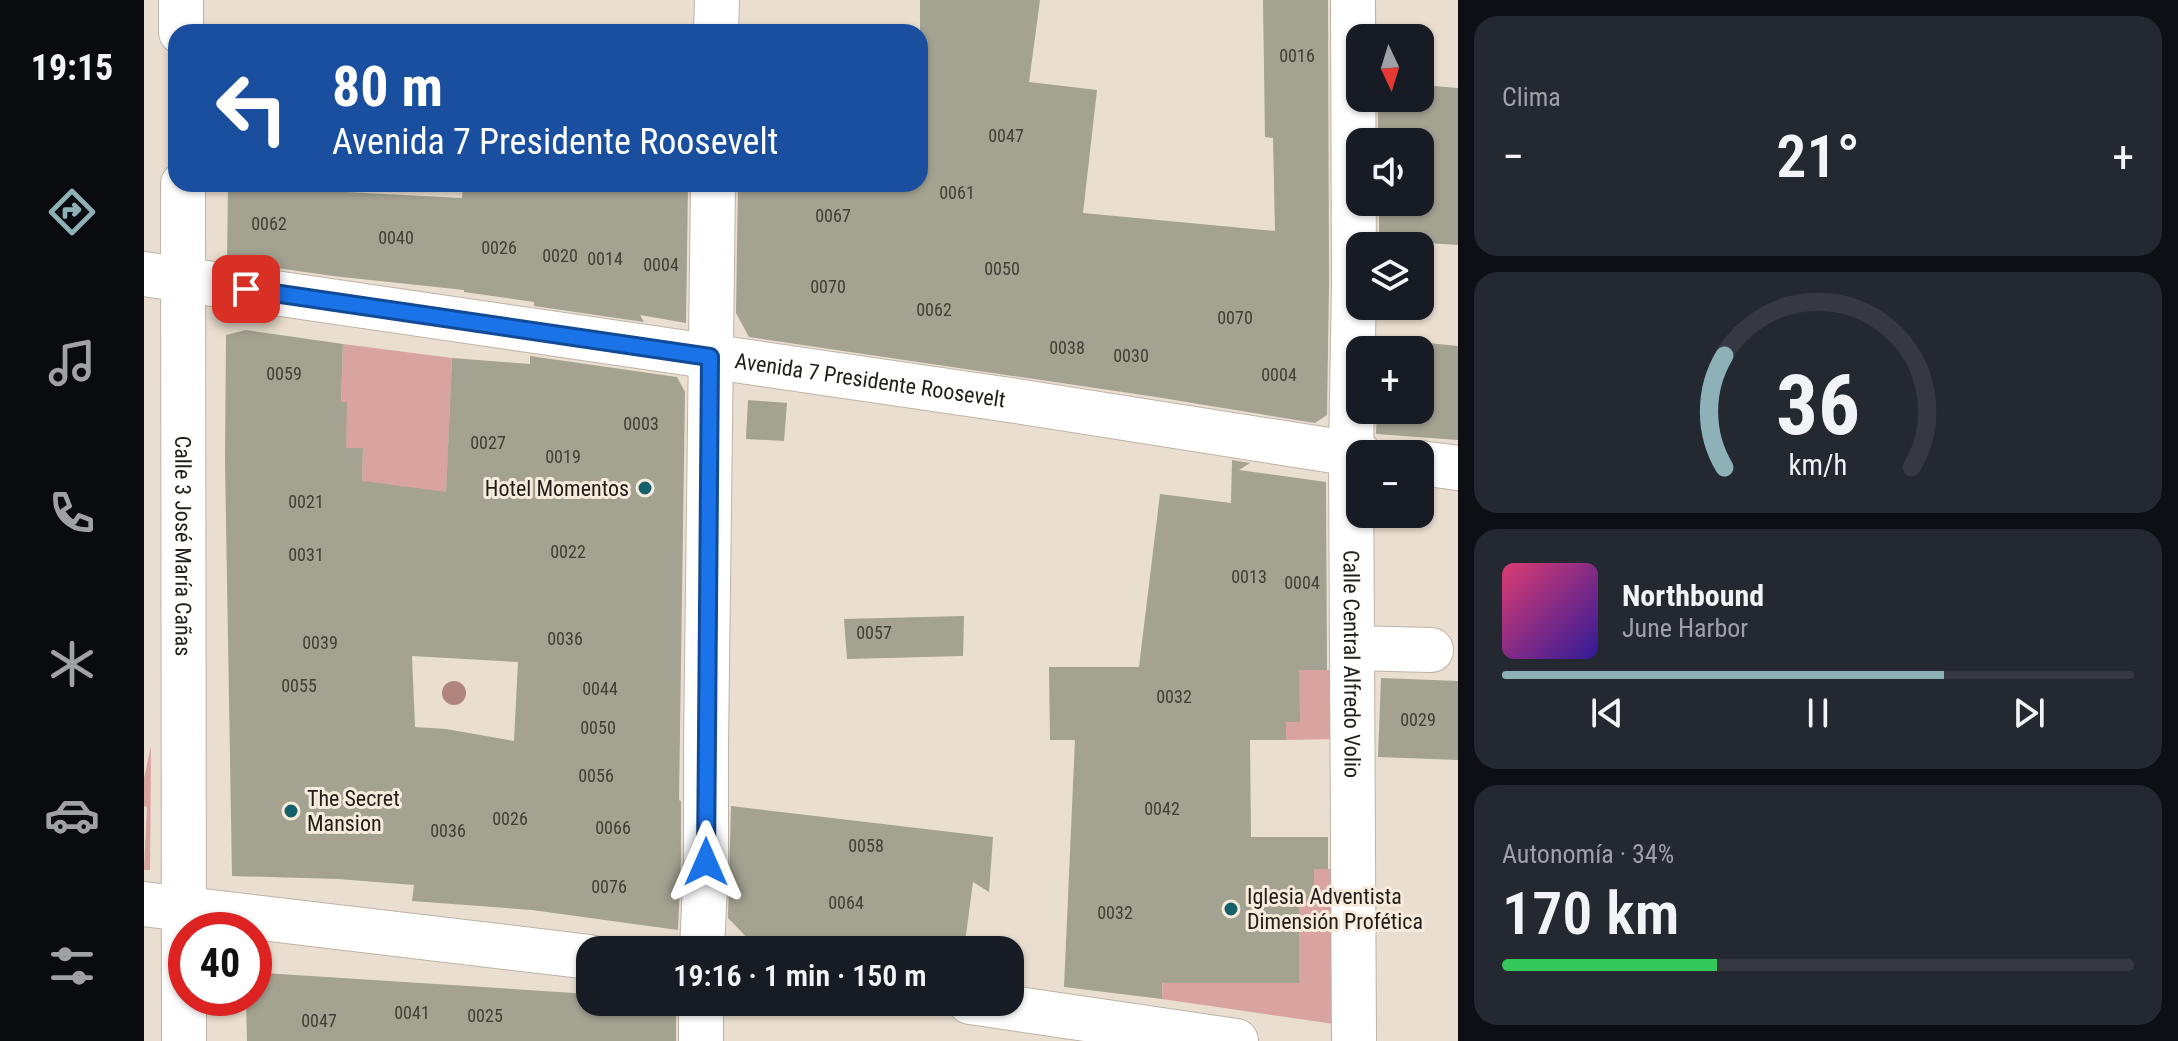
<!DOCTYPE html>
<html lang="es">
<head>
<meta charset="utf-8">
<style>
	:root { --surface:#171b24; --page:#242831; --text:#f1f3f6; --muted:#9ea1a6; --line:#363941; --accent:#8eb1b8 }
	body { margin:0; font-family:"Roboto Condensed",sans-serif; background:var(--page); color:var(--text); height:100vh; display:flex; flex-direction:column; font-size:30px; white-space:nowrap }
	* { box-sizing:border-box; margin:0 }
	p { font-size:26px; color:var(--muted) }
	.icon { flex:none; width:44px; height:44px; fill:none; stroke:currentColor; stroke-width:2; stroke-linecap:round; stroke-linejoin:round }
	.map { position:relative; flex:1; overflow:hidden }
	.sheet { display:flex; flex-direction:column; gap:16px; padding:16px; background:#0d0f14; width:720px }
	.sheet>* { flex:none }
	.hud { position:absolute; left:24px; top:24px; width:760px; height:168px; border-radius:24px; box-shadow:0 2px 6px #0004; background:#1a4fa0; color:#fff; overflow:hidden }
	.needle { width:52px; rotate:176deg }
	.controls { position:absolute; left:1202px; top:24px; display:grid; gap:16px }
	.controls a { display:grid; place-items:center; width:88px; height:88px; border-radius:16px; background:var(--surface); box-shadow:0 2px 6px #0004; font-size:40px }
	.speed { position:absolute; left:24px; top:912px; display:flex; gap:16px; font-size:40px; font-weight:700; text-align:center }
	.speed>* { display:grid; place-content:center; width:104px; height:104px; border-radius:50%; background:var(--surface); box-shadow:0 2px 6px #0004; line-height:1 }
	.speed .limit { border:12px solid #d22; background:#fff; color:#111 }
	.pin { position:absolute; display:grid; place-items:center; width:68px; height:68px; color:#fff; margin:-34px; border-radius:16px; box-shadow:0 4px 12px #0006 }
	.me { position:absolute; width:88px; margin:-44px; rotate:0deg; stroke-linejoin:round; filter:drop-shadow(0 0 6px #0008) }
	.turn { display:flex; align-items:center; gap:28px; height:168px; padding:0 32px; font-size:36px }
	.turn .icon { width:104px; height:104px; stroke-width:2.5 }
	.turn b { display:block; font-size:56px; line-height:68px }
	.big { font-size:60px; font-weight:600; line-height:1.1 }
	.sheet .tile { flex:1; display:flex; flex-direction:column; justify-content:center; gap:12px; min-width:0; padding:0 28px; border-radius:24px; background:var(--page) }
	.sheet .dial { align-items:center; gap:0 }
	.dial svg { height:208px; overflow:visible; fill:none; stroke:var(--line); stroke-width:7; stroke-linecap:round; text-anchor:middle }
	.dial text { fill:var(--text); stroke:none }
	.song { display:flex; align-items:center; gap:24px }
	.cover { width:96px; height:96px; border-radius:12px; background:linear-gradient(135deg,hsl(340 70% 55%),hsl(250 70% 35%)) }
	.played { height:8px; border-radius:4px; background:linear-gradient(90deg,var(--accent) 70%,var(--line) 70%) }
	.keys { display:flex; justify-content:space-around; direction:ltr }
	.heat { display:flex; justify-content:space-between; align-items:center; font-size:44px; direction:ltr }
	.charge { height:12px; border-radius:6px; background:linear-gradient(90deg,#34c759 34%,var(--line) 0) }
	.trip { position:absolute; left:432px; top:936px; width:448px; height:80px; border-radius:24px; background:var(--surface); box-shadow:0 2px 6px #0004; font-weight:600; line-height:80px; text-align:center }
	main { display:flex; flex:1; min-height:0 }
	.tab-bar { display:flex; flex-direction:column; width:144px; justify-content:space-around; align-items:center; background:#090b0e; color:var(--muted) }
	.tab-bar .icon { width:56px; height:56px }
	.tab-bar .on { color:var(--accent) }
	.tab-bar b { font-size:36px; color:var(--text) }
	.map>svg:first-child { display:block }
	.green { fill:#d9a3a0 }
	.building { fill:#a4a291; fill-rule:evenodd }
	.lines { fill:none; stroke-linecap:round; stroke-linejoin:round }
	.minor-casing { stroke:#beb3a4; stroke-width:46 }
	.minor { stroke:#fff; stroke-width:44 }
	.tree { fill:#b0857e }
	.route-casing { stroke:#114b97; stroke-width:20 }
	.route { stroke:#1a73e8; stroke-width:14 }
	.poi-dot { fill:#14616c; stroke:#f7ebdc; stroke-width:3 }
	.labels { text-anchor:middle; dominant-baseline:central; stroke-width:6; stroke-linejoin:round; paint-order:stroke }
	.number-label { font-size:18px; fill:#423e36 }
	.street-label { font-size:22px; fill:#211d18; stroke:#f7ebdc }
	.poi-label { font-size:22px; fill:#211d18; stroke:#f7ebdc; text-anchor:start }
</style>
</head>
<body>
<main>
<nav class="tab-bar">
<b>19:15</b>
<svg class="icon on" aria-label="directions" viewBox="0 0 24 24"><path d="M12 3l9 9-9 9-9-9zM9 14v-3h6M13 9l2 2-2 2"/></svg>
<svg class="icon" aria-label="music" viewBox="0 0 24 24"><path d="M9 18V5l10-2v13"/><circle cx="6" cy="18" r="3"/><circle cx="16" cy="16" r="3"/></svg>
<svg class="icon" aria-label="phone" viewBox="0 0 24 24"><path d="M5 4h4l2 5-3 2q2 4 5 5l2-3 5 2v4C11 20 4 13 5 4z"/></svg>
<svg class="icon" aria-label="climate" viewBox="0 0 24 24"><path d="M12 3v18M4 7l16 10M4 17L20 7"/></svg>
<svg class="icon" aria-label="car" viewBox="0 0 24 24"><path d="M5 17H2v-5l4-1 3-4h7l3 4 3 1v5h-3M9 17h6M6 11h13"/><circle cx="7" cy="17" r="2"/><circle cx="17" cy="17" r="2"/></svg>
<svg class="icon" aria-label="filters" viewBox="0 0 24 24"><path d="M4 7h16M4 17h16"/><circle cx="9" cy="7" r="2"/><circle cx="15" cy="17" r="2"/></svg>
</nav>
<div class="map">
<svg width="1314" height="1041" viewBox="0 0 1314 1041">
	<rect width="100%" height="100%" fill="#e9decf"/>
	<path class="green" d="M199,344l109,14 -7,162 -83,-39 1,-33h-17l-5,-45z
		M1155,670h37v69l-50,1v-18z
		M7,746l-1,124h-6l3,-63 -3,-1v-28z
		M1170,869h18l2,155 -172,-25 2,-82 135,-18h15z"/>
	<path class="building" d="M776,0h120l-11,82 68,8 -14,123 192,18 -2,-93 -8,-1 -2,-137h65l1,284 -2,131 -12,8 -159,-26 -407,-60 -13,-24 2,-129h182z
		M1276,85l38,3v157l-79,-5v-38h41v-60h-42v-44h42z
		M319,184h225l-2,139 -46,-8 4,7 -110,-16v-4l-70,-10v-2l-131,-14 -106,-15 1,-75 234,12z
		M102,330l97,14 -2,58h6l-1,46h17l-1,33 84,11 6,-134 78,6v-8l147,21 8,15 -6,408 2,1v60l-3,69 -146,-20 -120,-9 2,-16 -76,-6 -106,-3 -7,-416 1,-125zM268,656l106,6 -4,79 -68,-12 -31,-2z
		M1234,338l80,8v94l-82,-6 1,-24h43v-60h-42z
		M604,400l39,3 -3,38 -38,-2z
		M1088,460l18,3 -11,7 87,12 1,188h-28l1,52h-14v18h-36l1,97h77v32h-14v31l-15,-1v84h-137v16l-98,-12 11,-247h-25l-1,-73h90l21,-173 71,9z
		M820,616l-1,40 -116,3 -3,-40z
		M1237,678l77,3v79l-80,-3z
		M587,806l262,31 -4,55 -16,-10 -9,68h-205l-31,-32z
		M120,973l326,21v8h86v39h-429l-1,-43h8v-15z"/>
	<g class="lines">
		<defs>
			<g id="minor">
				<path d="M37,0v32"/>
				<path id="s1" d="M1209,0l1,284 -3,169 3,588"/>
				<path d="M572,32l1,-32"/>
				<path id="s2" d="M39,184l1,857"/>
				<path id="s3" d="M0,274l872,127 344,54"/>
				<path d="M1276,463l38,5"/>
				<path d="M1208,648l79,2"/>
				<path d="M0,904l446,53"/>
				<path d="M558,950l4,-88v-115l7,-563"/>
				<path d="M826,1002l266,39"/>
				<path d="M557,1041v-39"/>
			</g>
		</defs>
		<use href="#minor" class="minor-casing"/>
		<use href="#minor" class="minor"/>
	</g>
	<circle class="tree" cx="310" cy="693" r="12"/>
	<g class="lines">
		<defs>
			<path id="route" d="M102,289l464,68 -4,505"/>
		</defs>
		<use href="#route" class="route-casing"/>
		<use href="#route" class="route"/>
	</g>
	<g class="poi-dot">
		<circle cx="501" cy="488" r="8"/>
		<circle cx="147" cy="811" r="8"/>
		<circle cx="1087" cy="909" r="8"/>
	</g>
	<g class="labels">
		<g class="number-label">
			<text x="1153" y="55">0016</text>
			<text x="862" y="135">0047</text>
			<text x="813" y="192">0061</text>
			<text x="689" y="215">0067</text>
			<text x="125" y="223">0062</text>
			<text x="252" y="237">0040</text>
			<text x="355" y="247">0026</text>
			<text x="416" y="255">0020</text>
			<text x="461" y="258">0014</text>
			<text x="517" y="264">0004</text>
			<text x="858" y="268">0050</text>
			<text x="684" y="286">0070</text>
			<text x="790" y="309">0062</text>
			<text x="1091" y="317">0070</text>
			<text x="923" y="347">0038</text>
			<text x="987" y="355">0030</text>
			<text x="140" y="373">0059</text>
			<text x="1135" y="374">0004</text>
			<text x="497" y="423">0003</text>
			<text x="344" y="442">0027</text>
			<text x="419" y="456">0019</text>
			<text x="162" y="501">0021</text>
			<text x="424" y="551">0022</text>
			<text x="162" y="554">0031</text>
			<text x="1105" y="576">0013</text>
			<text x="1158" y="582">0004</text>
			<text x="730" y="632">0057</text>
			<text x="421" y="638">0036</text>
			<text x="176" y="642">0039</text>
			<text x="155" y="685">0055</text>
			<text x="456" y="688">0044</text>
			<text x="1030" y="696">0032</text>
			<text x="1274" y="719">0029</text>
			<text x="454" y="727">0050</text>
			<text x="452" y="775">0056</text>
			<text x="1018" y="808">0042</text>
			<text x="366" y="818">0026</text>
			<text x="469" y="827">0066</text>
			<text x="304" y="830">0036</text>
			<text x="722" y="845">0058</text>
			<text x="465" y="886">0076</text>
			<text x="702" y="902">0064</text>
			<text x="971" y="912">0032</text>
			<text x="268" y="1012">0041</text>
			<text x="341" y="1015">0025</text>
			<text x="175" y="1020">0047</text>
		</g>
		<g class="street-label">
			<text stroke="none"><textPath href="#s3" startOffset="734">Avenida 7 Presidente Roosevelt</textPath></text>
			<text stroke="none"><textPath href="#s2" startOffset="362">Calle 3 José María Cañas</textPath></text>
			<text stroke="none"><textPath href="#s1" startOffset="664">Calle Central Alfredo Volio</textPath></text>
		</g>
		<g class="poi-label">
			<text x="485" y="488" text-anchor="end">Hotel Momentos</text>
			<text x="163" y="798">The Secret<tspan x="163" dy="25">Mansion</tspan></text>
			<text x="1103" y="896">Iglesia Adventista<tspan x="1103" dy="25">Dimensión Profética</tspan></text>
		</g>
	</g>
</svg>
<div class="controls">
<a><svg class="needle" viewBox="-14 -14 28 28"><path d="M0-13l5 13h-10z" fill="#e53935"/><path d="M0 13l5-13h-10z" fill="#9ea1a6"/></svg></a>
<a><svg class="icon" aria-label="sound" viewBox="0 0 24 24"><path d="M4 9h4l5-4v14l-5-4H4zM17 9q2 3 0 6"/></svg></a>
<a><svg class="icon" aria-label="layers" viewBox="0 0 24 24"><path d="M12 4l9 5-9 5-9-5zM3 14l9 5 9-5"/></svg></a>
<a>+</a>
<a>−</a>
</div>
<div class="speed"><div class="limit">40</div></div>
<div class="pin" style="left:102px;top:289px;background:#d93025"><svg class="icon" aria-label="arrive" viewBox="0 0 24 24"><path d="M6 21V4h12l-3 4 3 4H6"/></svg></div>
<svg class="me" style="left:562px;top:862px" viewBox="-20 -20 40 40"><path d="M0-17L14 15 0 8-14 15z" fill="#1a73e8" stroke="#fff" stroke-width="4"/></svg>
<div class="trip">19:16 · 1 min · 150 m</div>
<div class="hud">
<div class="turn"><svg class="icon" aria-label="left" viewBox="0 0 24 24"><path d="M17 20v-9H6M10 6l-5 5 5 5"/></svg><div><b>80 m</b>Avenida 7 Presidente Roosevelt</div></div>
</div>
</div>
<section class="sheet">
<div class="tile"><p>Clima</p>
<div class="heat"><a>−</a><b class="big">21°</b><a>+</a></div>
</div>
<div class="tile dial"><svg viewBox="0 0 100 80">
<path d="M14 69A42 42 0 1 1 86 69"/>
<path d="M14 69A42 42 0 0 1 14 26" stroke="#8eb1b8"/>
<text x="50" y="56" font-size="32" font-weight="700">36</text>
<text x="50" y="72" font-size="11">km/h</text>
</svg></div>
<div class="tile">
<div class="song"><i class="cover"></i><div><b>Northbound</b><p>June Harbor</p></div></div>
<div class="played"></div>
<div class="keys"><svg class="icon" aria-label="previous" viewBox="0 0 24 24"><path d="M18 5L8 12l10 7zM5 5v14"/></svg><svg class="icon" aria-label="pause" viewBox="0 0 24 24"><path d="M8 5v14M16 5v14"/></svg><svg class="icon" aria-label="next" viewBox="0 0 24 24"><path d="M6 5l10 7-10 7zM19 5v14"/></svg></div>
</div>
<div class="tile"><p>Autonomía · 34%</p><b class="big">170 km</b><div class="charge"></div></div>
</section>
</main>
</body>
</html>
